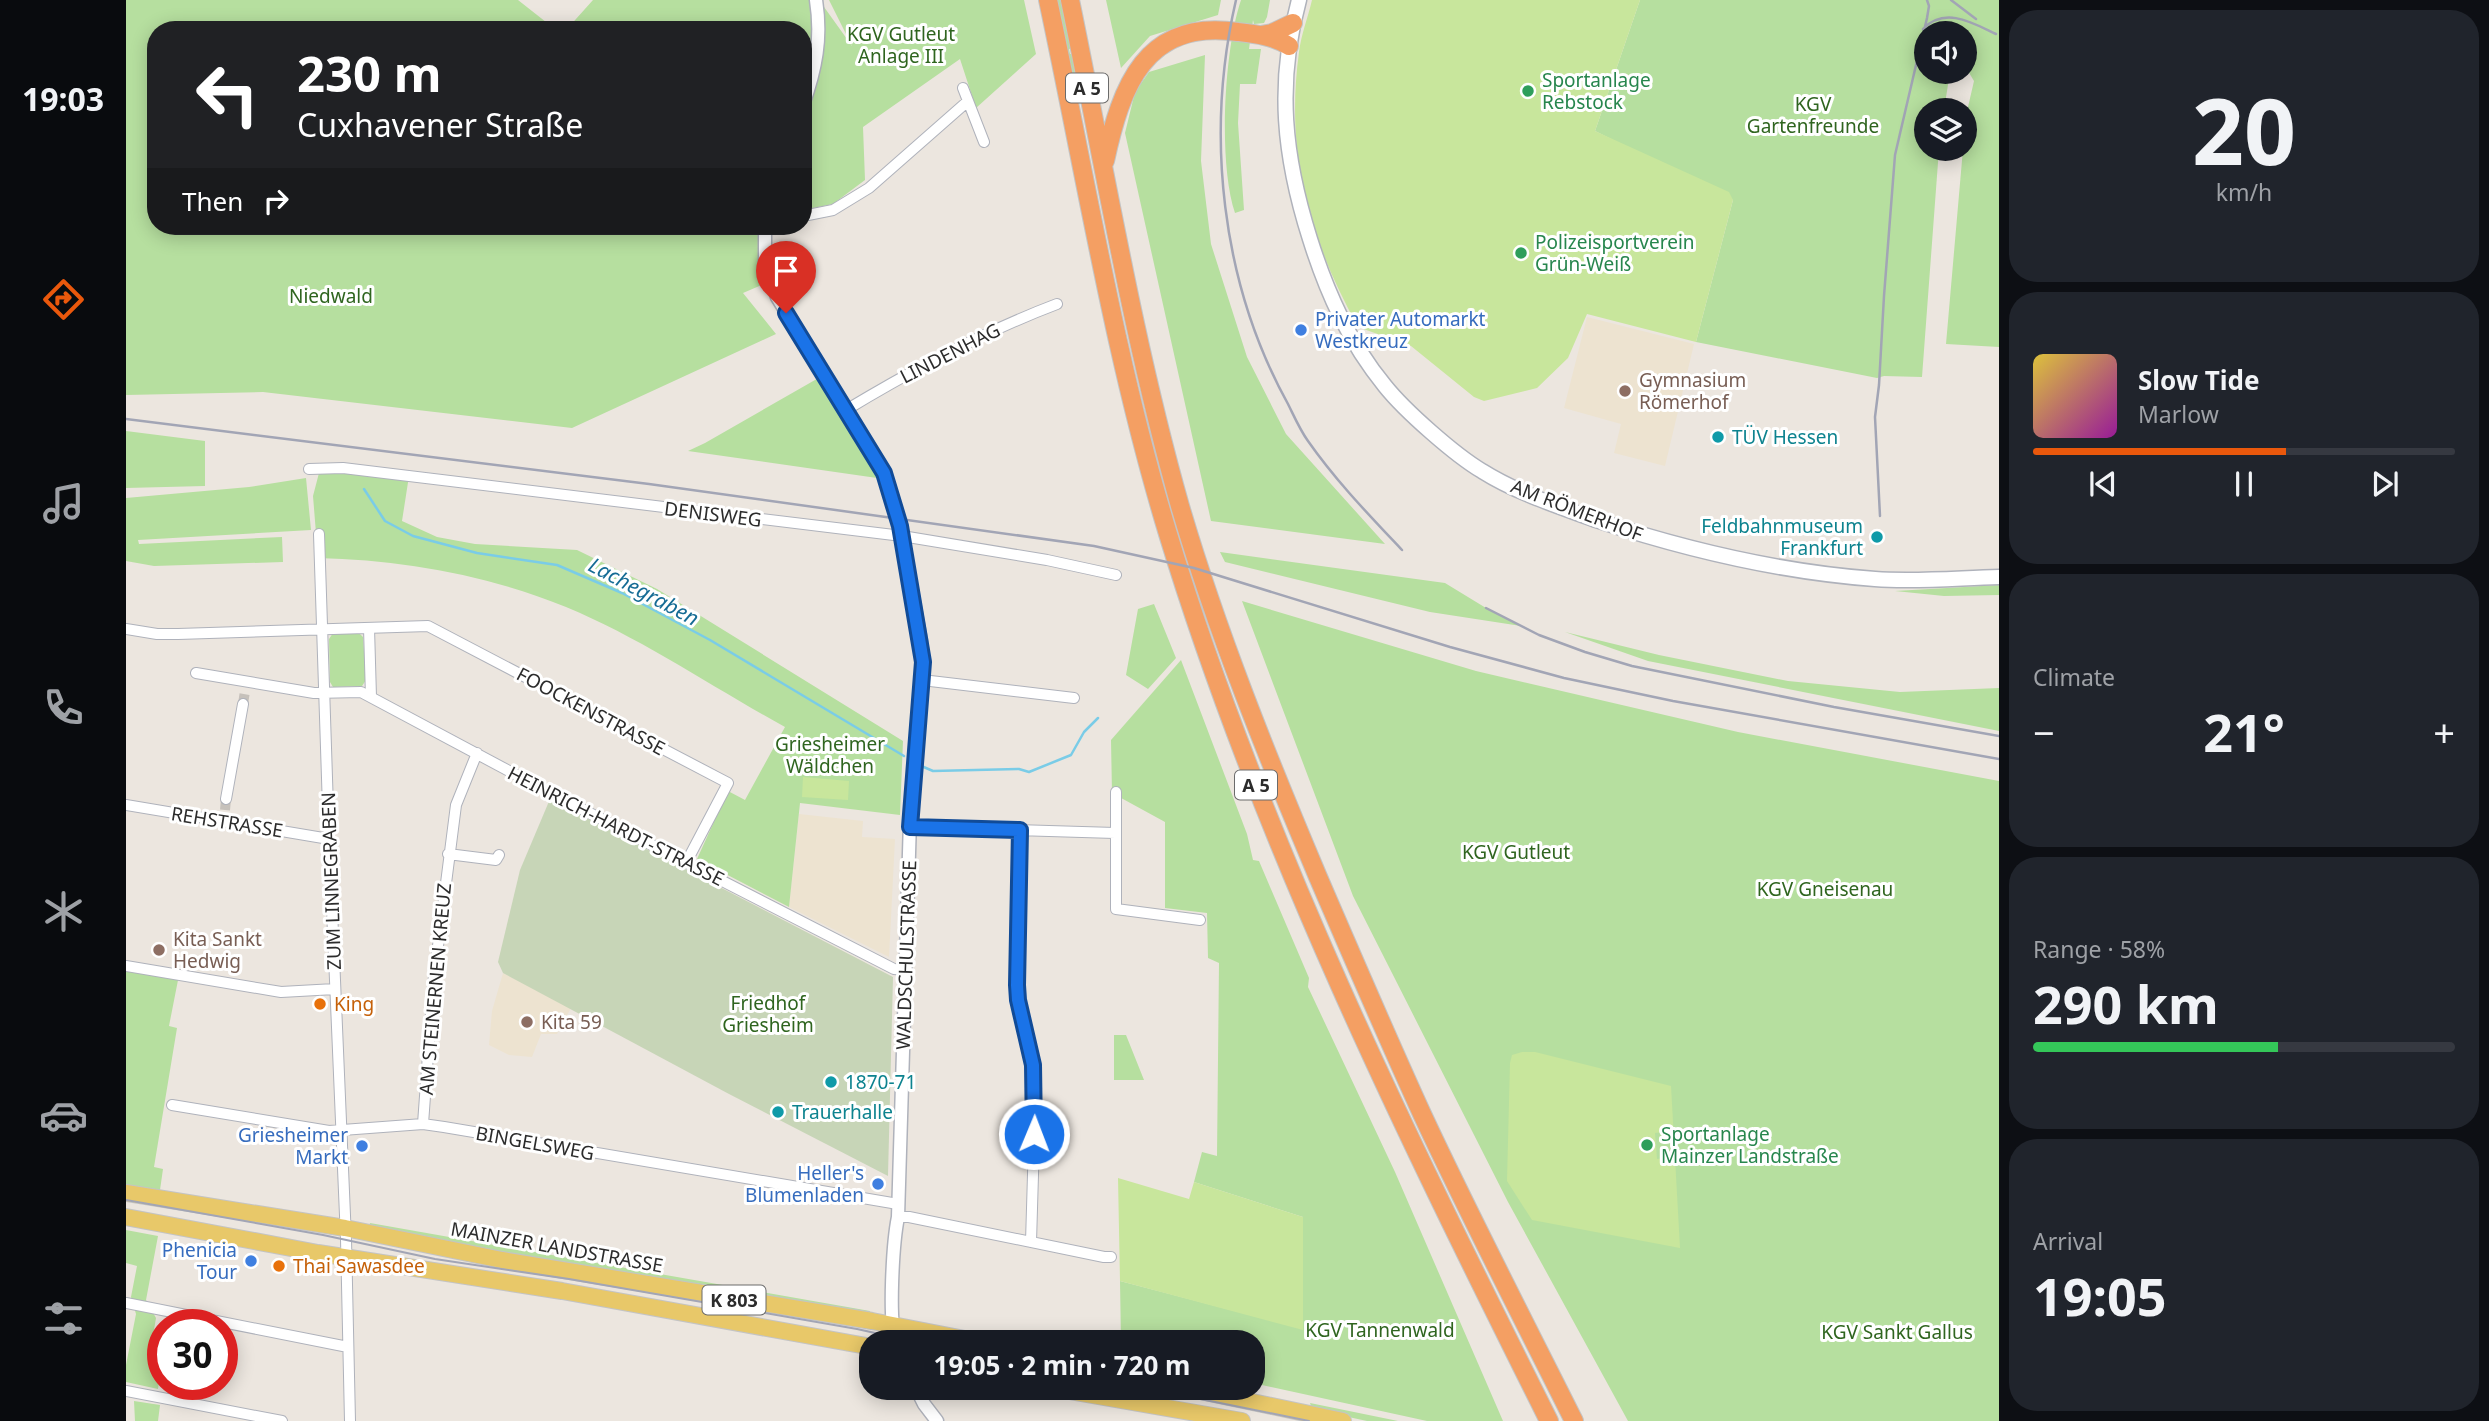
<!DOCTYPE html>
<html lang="en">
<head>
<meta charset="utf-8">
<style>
	:root { --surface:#171b24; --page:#20242c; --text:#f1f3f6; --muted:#9ea1a6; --line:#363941; --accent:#ea580c }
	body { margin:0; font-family:"Noto Sans",sans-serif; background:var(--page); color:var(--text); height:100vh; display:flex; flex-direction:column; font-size:26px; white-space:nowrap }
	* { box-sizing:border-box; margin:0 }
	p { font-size:23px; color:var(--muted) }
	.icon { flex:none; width:38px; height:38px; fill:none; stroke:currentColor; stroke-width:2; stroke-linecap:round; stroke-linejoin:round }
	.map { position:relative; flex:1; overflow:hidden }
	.panel { display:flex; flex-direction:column; gap:10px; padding:10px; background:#0d0f14; width:490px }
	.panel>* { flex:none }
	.hud { position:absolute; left:21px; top:21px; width:665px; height:214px; border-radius:28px; box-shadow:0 4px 18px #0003; background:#202124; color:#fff; overflow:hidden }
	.fabs { position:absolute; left:1788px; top:21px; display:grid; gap:14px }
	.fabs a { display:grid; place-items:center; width:63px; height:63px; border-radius:50%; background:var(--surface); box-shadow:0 4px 18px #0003; font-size:35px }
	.speed { position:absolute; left:21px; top:1309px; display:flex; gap:14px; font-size:35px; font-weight:700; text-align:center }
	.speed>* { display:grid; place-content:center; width:91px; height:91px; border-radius:50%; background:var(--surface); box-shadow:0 4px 18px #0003; line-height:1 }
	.speed .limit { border:10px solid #d22; background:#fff; color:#111 }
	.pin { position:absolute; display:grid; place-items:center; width:60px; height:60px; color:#fff; margin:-72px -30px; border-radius:50% 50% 50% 0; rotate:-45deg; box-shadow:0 0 7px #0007 }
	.pin .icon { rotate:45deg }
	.me { position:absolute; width:77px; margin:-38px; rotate:1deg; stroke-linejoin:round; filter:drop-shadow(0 0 5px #0008) }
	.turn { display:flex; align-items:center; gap:24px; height:147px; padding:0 35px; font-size:32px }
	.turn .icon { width:91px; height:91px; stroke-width:2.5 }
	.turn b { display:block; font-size:49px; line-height:60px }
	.then { display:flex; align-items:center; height:66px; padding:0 35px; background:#0003; gap:14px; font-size:26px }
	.big { font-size:52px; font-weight:700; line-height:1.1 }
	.panel .widget { flex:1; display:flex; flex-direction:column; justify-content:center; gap:10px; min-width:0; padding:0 24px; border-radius:28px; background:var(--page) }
	.panel .dial { align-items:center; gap:0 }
	.dial b { font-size:91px; line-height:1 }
	.song { display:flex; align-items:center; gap:21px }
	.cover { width:84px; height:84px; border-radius:10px; background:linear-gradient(135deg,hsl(50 70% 55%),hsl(300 70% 35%)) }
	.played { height:7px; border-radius:4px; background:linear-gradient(90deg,var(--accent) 60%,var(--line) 60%) }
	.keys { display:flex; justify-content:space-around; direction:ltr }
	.heat { display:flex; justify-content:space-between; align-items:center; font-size:38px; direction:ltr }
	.charge { height:10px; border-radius:5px; background:linear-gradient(90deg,#34c759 58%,var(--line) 0) }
	.trip { position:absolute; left:733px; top:1330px; width:406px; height:70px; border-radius:28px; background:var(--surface); box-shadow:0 4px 18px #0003; font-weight:700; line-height:70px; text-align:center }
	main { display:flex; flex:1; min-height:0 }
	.tab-bar { display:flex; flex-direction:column; width:126px; justify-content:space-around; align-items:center; background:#090b0e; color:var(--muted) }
	.tab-bar .icon { width:49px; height:49px }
	.tab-bar .current { color:var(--accent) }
	.tab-bar b { font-size:32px; color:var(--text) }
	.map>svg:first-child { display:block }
	.education { fill:#ede3d0 }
	.green { fill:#b6df9f }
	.cemetery { fill:#c7d5b7 }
	.pitch { fill:#c8e69c; fill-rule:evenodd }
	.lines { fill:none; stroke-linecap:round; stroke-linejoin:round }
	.stream { stroke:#7acce7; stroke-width:2.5 }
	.minor-tunnel { stroke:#c6c1bb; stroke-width:10; stroke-dasharray:10 5; stroke-linecap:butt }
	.minor-casing { stroke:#afb2bb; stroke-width:12 }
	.tertiary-casing { stroke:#afb2bb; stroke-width:15 }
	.secondary-casing { stroke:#afb2bb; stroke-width:17 }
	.primary-casing { stroke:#c4c4c4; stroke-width:18 }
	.motorway-casing { stroke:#c4c4c4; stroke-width:20 }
	.minor { stroke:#fff; stroke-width:10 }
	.tertiary { stroke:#fff; stroke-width:12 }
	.secondary { stroke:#fff; stroke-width:14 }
	.primary { stroke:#e8c869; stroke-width:16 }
	.motorway { stroke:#f49f63; stroke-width:18 }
	.tram { stroke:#a2a5b5; stroke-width:2 }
	.rail { stroke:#a2a5b5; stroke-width:2.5 }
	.route-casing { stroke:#114b97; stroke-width:18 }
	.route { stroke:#1a73e8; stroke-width:12 }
	.leisure-dot { fill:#2e9e5b; stroke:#fff; stroke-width:2.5 }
	.shop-dot { fill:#3f7fe0; stroke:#fff; stroke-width:2.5 }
	.education-dot { fill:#8d6e63; stroke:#fff; stroke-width:2.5 }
	.culture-dot { fill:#0f9aa8; stroke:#fff; stroke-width:2.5 }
	.food-dot { fill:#e8710a; stroke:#fff; stroke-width:2.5 }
	.labels { text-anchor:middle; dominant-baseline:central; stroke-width:6; stroke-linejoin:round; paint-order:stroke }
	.shield { fill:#fff; stroke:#6b6b6b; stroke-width:2 }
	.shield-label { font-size:18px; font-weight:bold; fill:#2c2c2c }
	.park-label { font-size:19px; fill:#2f651f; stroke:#fff }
	.leisure-label { font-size:19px; fill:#27864d; stroke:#fff; text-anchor:start }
	.shop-label { font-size:19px; fill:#366cbe; stroke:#fff; text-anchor:end }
	.street-label { font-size:19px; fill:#2c2c2c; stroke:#fff }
	.education-label { font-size:19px; fill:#785e54; stroke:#fff; text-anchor:start }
	.culture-label { font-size:19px; fill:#0d838f; stroke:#fff; text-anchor:start }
	.food-label { font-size:19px; fill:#c56008; stroke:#fff; text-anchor:start }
	.water-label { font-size:21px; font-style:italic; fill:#166c95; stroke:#fff }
</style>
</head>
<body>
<main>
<nav class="tab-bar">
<b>19:03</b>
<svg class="icon current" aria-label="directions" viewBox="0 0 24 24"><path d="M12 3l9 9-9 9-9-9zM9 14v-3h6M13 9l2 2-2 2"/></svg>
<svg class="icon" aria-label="music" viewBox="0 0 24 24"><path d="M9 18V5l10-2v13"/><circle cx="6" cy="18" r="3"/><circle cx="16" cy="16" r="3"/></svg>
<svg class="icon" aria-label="phone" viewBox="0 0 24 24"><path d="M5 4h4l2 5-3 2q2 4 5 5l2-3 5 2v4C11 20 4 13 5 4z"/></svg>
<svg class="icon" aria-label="climate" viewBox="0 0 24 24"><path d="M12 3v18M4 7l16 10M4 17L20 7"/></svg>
<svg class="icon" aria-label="car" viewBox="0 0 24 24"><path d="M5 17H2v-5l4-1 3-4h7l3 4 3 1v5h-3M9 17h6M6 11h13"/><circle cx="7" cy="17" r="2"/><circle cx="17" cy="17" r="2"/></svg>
<svg class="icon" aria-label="filters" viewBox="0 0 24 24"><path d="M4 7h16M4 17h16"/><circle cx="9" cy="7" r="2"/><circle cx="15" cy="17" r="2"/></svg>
</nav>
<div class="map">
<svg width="1873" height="1421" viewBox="0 0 1873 1421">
	<rect width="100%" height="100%" fill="#ece6df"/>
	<path class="education" d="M1461,317l107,27 -29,122 -51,-13 7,-29 -57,-16z
		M673,814l64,7 -1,16 33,2 -6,118 -100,-50z
		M377,973l68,35 -14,26h-16l-9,23 -23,-2 -20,-10 3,-34z"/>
	<path class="green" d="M0,0h392l33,26 4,-5 12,8 26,-29h226l33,46 -23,-46h195l12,54 -60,54 -16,-49 -97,68 2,53 -32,24 -30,6v-180h-647v196h611l6,54 -30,13 33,41 -204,94 -309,-36 -137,3z
		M931,0h5l10,48 -3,1 1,5h3l9,41 -6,-1z
		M980,0h115l-3,15 -68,21 -29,32z
		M1115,0h29l-3,17 -3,6 -10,1 -1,-4 -4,29h12l-5,35h-16l-2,39 6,87 -9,3c-17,-50 -11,-163 6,-213z
		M1514,0h359v347l-53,-3 17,-195h2v-29l9,-39 -9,-15v-33h-38v39h23l-6,38h-17v39h12l-17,228 -38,-1 -7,2 -181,-36 37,-142 -138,-69z
		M1079,55l-4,106 10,83 36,113 39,77 99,110 -174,-23 -86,-388 10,-41 14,-20z
		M696,376l62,103 -196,-28 17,-8z
		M0,431l79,10v45l-79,2z
		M239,467l44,9 -7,45 35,16 38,7 102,6 80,39 246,152 -3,74 -100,-12 -11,104 -92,-48 31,-68 17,9 40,-73c-73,-40 -142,-88 -219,-120 -78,-32 -164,-47 -248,-49l-5,-62 6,-23z
		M180,478l5,52 -173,10 1,4 143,-7 1,25 -129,4 -28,-5v-63l123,-11z
		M1094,552l225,31 41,25 35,18 -91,-14 -205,-50z
		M1873,585v10l-55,1 -49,-5z
		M1116,601l234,70 262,61 261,49v640h-371l-120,-219 -155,-306z
		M1028,604l22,54 -28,31 -22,-14 12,-66z
		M232,632l5,5 3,43 -4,6 -29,1 -3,-5 -1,-43 4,-6z
		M1439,632l94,23 129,26 112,11 99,-4v43l-351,-70z
		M1055,660l66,174 6,26 6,1 50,117 -1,9 87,185 108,249h-76l-174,-38v-41h-132l-1,-61 183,48v-112l-109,-35 8,-30 15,4 2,-193 -11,-5 -1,-45 -42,-5v-86l-53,-29 -1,-53z
		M0,966l53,9 -10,51 8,2 -23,139 9,2 -4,28 -33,-4z
		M988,1035h12l18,45h-30z
		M244,1223l500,88 -1,5 -355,-60 -145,-29z
		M0,1230l32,6 -12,64 10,18 -5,30 12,8 -5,33 -32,-7v-17l10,-51 -5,-17 6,-31 -11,-3z
		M8,1401l26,4 -2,16h-23z
		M1184,1403l88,18h-31l-51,-11 -5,-4z"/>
	<path class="cemetery" d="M424,799l343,178 -5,199 -159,-82 -226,-121 -5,-11 22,-92z"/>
	<path class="pitch" d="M1186,0h328l-45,131 134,61 4,8 -37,142 -109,-28 -19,44 -31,30 -53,13 -10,-4 -63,-51 -53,-19c-49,-89 -73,-172 -59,-275 2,-17 9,-35 13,-52z
		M677,777l46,4 -1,19 -46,-3z
		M1396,1052h13l136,34 9,162 -148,-28 -25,-39 3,-118 2,-8zM1545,1131l2,26 -16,2 -2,-26z
		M992,1178l71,21 5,-17 109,35v113l-183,-49z"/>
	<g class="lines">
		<path class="stream" d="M238,489l21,32 28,15 64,17 80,12 65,28 88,47 194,116
			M793,765l14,6 86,-2 10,3 42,-17 13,-23 14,-14"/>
		<path class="minor-tunnel" d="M117,704l2,-13
			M99,810l1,-11"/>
		<defs>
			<path id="minor" d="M837,88l21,54
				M677,216l30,-6 36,-22 99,-87
				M720,410c68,-41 137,-78 211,-106
				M183,469l34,-1 559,68 145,24 69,15
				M193,534l10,305 17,400 4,182
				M243,628l2,69
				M0,629l31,5h21l250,-8 300,157 -41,78
				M70,673l118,20 47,-1 178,95 355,182 12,1
				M796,680l152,18
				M990,792v117l84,11
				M100,799l17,-95
				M0,805l203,34
				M784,827l205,6
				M894,830l-3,155 1,16 15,64 2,42 -4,135
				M322,854l48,6 3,-5
				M0,966l155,26 54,-3
				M46,1105l157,26 94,-7 21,3 454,77
				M297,1124l10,-139 23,-180 21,-52
				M772,1217h11l195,40h7
				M0,1303l222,44
				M0,1391l156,30"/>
			<path id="tertiary" d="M677,105c13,-36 19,-67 13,-105
				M639,226v36l12,35 107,176 16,53 21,115 2,20 -13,159 -12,397c-5,25 -10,103 -2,125
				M790,1388l8,16 13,17"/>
			<path id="secondary" d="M1173,0c-23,84 -15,157 11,239 17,54 39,103 75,147 20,25 70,69 97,85 35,22 76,35 114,49 91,30 183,52 279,59 41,3 83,-1 124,-2"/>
			<path id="primary" d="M0,1193l219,35 157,32 370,61 108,21
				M0,1217l192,36 244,38 310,56
				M926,1388l190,33
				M1060,1388l157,33"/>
			<path id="motorway" d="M922,0c38,178 67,360 120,534 94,309 237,599 381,887
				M944,0c35,169 63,340 110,506 37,126 87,250 138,371 34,79 68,158 104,237 48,103 101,205 152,307
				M1135,35l11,-2 21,-10
				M979,161c16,-74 40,-143 133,-129 17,2 36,4 51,14"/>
		</defs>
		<use href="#minor" class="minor-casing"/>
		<use href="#tertiary" class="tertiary-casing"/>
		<use href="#secondary" class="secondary-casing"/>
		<use href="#primary" class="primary-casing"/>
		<use href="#motorway" class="motorway-casing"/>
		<use href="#minor" class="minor"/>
		<use href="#tertiary" class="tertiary"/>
		<use href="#secondary" class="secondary"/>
		<use href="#primary" class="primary"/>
		<use href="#motorway" class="motorway"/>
		<path class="tram" d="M0,1200l197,35 112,24 134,20 288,50 59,13
			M1002,1388l27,5
			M1020,1388l163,33"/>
		<path class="rail" d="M1110,0c-31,134 -15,283 52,404 6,12 12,26 20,37 28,40 61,74 94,109
			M1825,0l25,19
			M1797,29c22,-23 50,-6 73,5
			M0,419l523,65 445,62 100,22 256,79 114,31 109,23 326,58
			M1754,516l-5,-99 4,-32 5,-89 11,-141 32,-137 2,-12 -2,-6
			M1360,608l53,27 46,17 47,14 202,41 165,29"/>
	</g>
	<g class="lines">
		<defs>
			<path id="route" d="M660,313l98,160 16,53 23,136 -13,165 110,3 -3,155 1,15 15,65 1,69"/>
		</defs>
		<use href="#route" class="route-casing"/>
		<use href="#route" class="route"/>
	</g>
	<g class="leisure-dot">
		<circle cx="1402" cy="91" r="7"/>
		<circle cx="1395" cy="253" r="7"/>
		<circle cx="1521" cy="1145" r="7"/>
	</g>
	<g class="shop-dot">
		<circle cx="1175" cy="330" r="7"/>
		<circle cx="236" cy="1146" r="7"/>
		<circle cx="752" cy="1184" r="7"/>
		<circle cx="125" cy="1261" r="7"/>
	</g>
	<g class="education-dot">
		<circle cx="1499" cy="391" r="7"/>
		<circle cx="33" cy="950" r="7"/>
		<circle cx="401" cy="1022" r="7"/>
	</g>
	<g class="culture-dot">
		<circle cx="1592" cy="437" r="7"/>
		<circle cx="1751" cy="537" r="7"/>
		<circle cx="705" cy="1082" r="7"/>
		<circle cx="652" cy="1112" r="7"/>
	</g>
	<g class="food-dot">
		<circle cx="194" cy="1004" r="7"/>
		<circle cx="153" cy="1266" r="7"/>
	</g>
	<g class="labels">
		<g class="shield">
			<rect x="940" y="73.5" width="42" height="29" rx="5"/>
			<rect x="1109" y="770.5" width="42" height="29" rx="5"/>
			<rect x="576.5" y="1285.5" width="63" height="29" rx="5"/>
		</g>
		<g class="shield-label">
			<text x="961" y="88">A 5</text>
			<text x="1130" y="785">A 5</text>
			<text x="608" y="1300">K 803</text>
		</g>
		<g class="park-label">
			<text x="775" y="34">KGV Gutleut<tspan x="775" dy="22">Anlage III</tspan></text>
			<text x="1687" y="104">KGV<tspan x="1687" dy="22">Gartenfreunde</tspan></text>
			<text x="205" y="296">Niedwald</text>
			<text x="704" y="744">Griesheimer<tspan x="704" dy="22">Wäldchen</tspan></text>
			<text x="1390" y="852">KGV Gutleut</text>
			<text x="1699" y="889">KGV Gneisenau</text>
			<text x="642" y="1003">Friedhof<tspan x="642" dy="22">Griesheim</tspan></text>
			<text x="1254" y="1330">KGV Tannenwald</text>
			<text x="1771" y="1332">KGV Sankt Gallus</text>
		</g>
		<g class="leisure-label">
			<text x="1416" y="80">Sportanlage<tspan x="1416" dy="22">Rebstock</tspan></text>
			<text x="1409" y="242">Polizeisportverein<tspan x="1409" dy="22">Grün-Weiß</tspan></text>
			<text x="1535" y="1134">Sportanlage<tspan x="1535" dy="22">Mainzer Landstraße</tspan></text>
		</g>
		<g class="shop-label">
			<text x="1189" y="319" text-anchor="start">Privater Automarkt<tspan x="1189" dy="22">Westkreuz</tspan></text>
			<text x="222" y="1135">Griesheimer<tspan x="222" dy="22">Markt</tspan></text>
			<text x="738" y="1173">Heller's<tspan x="738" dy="22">Blumenladen</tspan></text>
			<text x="111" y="1250">Phenicia<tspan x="111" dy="22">Tour</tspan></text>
		</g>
		<g class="street-label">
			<text transform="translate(824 353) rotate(-27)">LINDENHAG</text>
			<text transform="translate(1451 510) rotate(21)">AM RÖMERHOF</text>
			<text transform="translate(587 514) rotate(7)">DENISWEG</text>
			<text transform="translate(465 711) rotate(28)">FOOCKENSTRASSE</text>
			<text transform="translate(101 822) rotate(9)">REHSTRASSE</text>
			<text transform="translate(490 826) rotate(27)">HEINRICH-HARDT-STRASSE</text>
			<text transform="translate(205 881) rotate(-92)">ZUM LINNEGRABEN</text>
			<text transform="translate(780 955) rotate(-88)">WALDSCHULSTRASSE</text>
			<text transform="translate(309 989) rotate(-85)">AM STEINERNEN KREUZ</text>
			<text transform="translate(409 1143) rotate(10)">BINGELSWEG</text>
			<text transform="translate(431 1247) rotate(10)">MAINZER LANDSTRASSE</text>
		</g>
		<g class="education-label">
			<text x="1513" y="380">Gymnasium<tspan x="1513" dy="22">Römerhof</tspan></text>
			<text x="47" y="939">Kita Sankt<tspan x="47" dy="22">Hedwig</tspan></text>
			<text x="415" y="1022">Kita 59</text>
		</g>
		<g class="culture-label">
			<text x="1606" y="437">TÜV Hessen</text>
			<text x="1737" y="526" text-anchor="end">Feldbahnmuseum<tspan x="1737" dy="22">Frankfurt</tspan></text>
			<text x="719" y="1082">1870-71</text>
			<text x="666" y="1112">Trauerhalle</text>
		</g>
		<g class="food-label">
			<text x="208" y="1004">King</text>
			<text x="167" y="1266">Thai Sawasdee</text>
		</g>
		<g class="water-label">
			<text transform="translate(518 591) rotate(28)">Lachegraben</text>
		</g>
	</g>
</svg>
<div class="fabs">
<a><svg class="icon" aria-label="sound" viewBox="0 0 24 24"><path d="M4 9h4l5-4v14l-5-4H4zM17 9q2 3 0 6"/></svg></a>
<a><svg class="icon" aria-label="layers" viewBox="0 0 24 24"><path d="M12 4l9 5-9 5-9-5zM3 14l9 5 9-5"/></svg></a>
</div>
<div class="speed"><div class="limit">30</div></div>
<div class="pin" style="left:660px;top:313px;background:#d93025"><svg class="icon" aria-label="arrive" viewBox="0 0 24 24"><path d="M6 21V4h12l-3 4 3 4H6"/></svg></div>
<svg class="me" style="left:908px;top:1134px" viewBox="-20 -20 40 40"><circle r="17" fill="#1a73e8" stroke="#fff" stroke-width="3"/><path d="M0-11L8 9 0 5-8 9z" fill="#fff"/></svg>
<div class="trip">19:05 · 2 min · 720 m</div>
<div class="hud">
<div class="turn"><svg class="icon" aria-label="left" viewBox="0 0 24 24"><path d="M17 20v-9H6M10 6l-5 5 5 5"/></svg><div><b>230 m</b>Cuxhavener Straße</div></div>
<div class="then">Then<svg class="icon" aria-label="right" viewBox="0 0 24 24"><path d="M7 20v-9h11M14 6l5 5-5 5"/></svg></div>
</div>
</div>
<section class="panel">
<div class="widget dial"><b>20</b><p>km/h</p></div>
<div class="widget">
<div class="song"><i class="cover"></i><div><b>Slow Tide</b><p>Marlow</p></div></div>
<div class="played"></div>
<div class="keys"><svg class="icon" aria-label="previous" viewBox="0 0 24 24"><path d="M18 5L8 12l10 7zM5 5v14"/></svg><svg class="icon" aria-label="pause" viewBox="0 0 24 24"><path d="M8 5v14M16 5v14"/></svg><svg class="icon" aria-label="next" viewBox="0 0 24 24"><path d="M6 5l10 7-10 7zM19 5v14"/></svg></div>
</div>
<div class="widget"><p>Climate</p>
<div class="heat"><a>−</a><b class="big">21°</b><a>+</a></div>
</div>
<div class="widget"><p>Range · 58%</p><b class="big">290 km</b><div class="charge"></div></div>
<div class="widget"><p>Arrival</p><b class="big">19:05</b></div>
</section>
</main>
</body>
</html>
